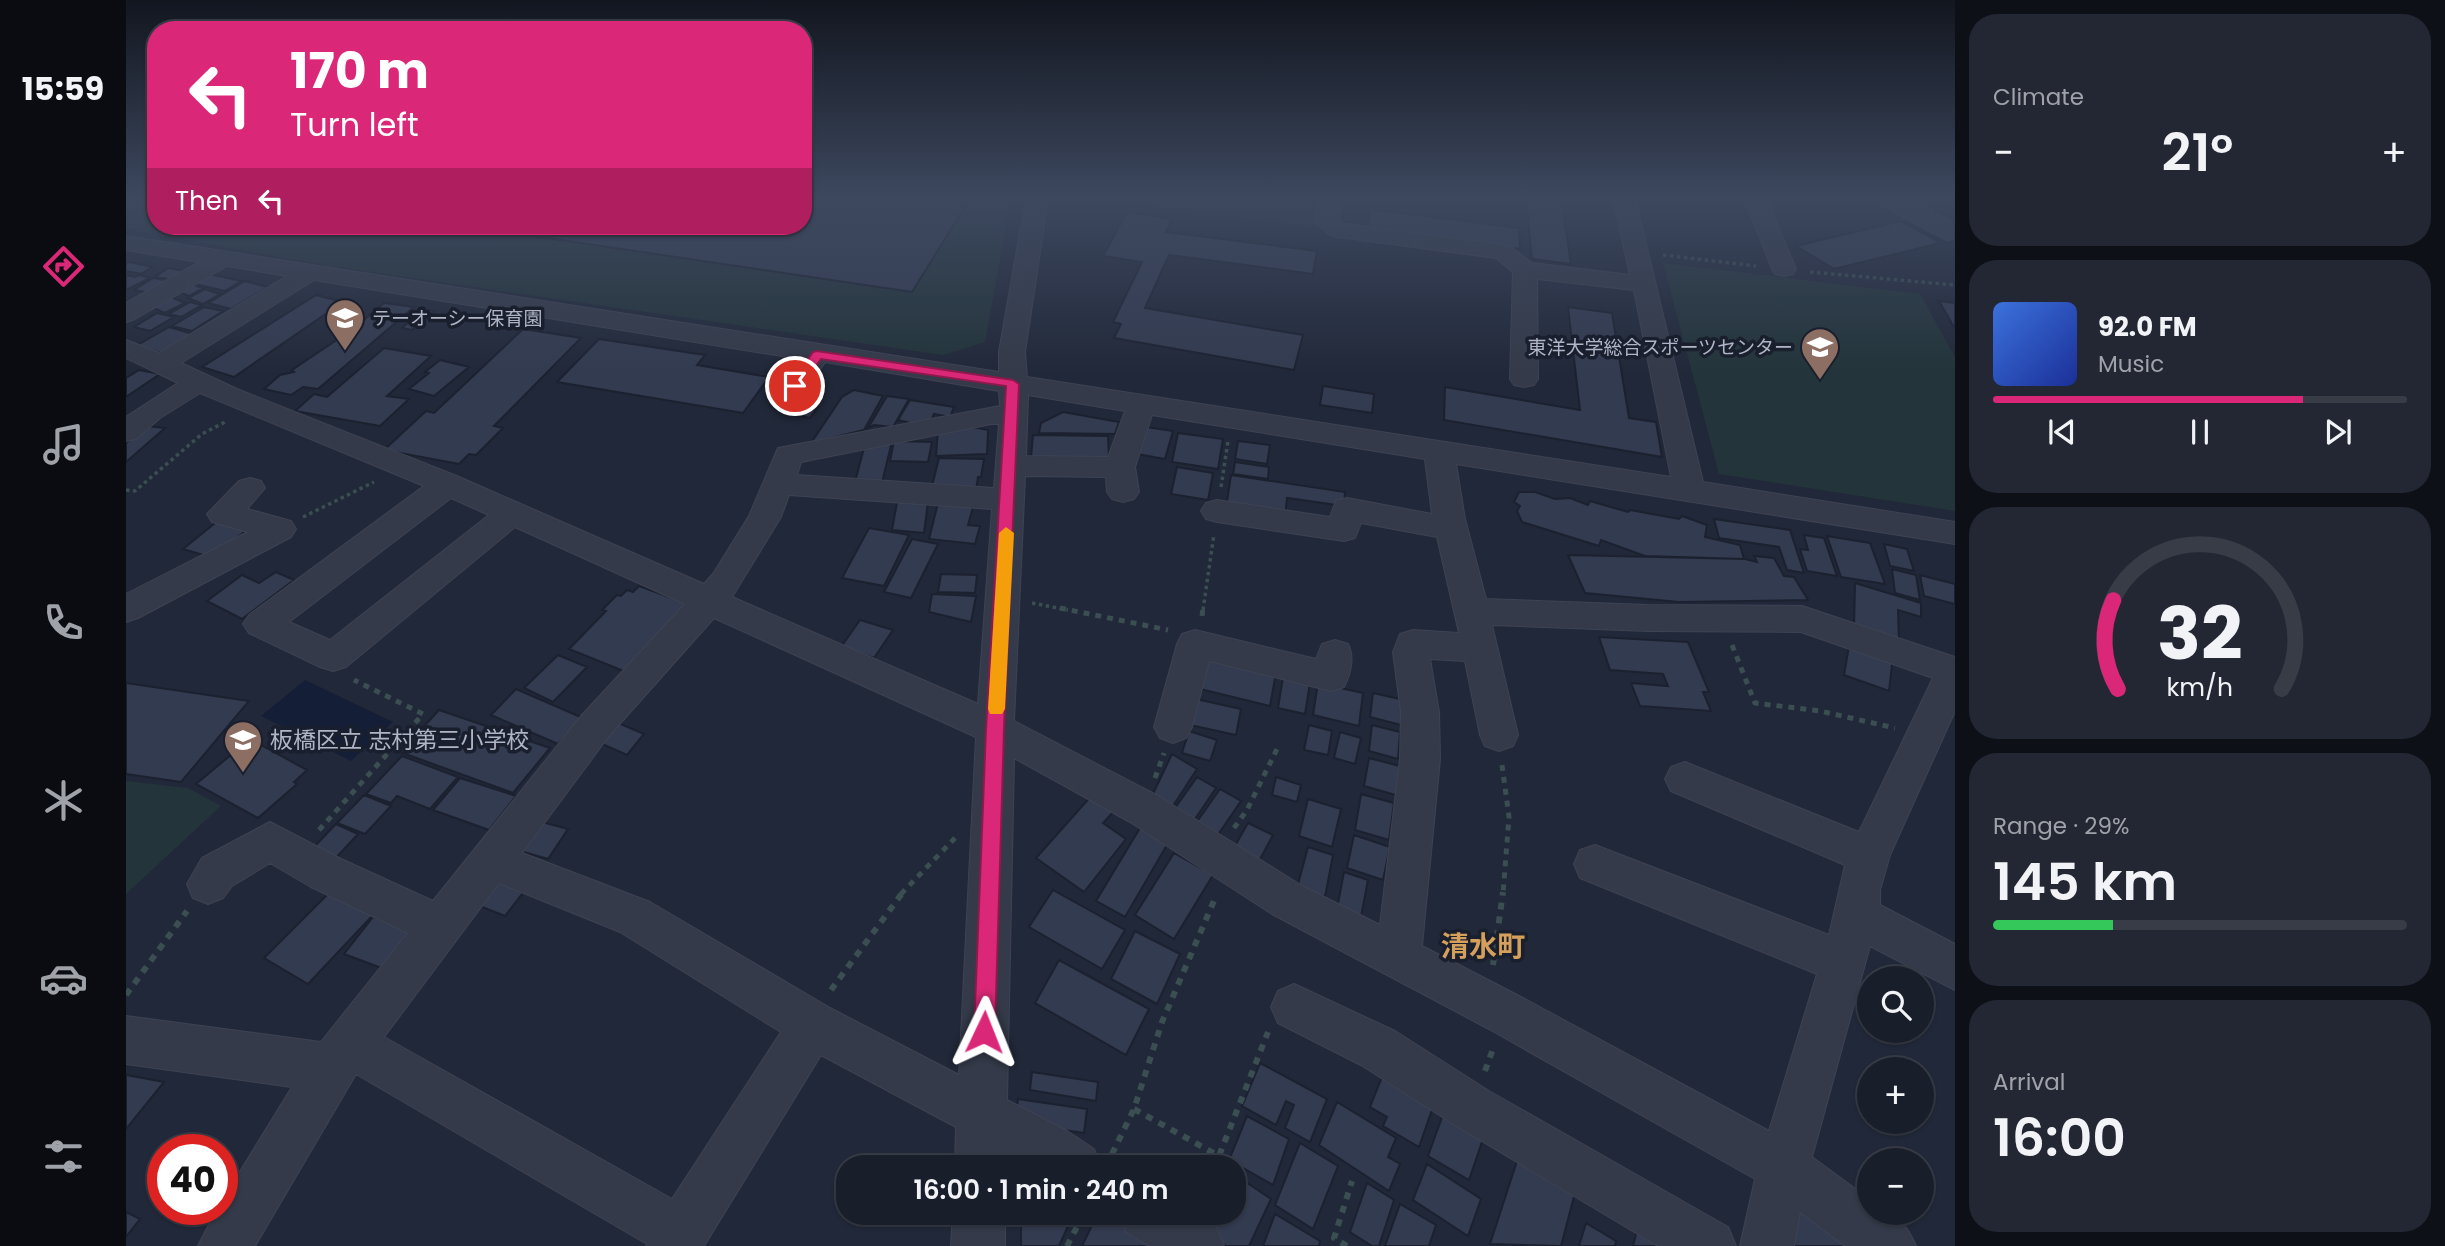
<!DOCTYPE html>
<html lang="en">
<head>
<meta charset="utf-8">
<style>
	:root { --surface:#191e2b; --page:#222733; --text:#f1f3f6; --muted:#9fa2a9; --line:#373c47; --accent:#db2777 }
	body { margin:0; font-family:Poppins,"Noto Sans JP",sans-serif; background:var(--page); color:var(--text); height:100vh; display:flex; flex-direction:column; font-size:26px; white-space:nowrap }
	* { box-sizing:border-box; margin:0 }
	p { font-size:23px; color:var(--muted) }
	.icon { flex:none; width:38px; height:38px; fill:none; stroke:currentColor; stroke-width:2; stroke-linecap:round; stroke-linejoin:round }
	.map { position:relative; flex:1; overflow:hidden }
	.side { display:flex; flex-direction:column; gap:14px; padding:14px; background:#0e1018; width:490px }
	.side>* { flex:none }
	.top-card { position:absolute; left:21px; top:21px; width:665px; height:214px; border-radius:28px; box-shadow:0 2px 5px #0004,0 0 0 2px var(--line); background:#db2777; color:#fff; overflow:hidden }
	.fabs { position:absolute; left:1731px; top:966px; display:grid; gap:14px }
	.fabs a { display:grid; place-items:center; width:77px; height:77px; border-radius:50%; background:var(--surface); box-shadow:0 2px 5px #0004,0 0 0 2px var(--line); font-size:35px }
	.speed { position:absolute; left:21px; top:1134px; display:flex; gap:14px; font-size:35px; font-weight:700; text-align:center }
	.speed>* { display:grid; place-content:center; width:91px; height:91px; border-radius:50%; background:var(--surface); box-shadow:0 2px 5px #0004,0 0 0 2px var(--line); line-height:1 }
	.speed .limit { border:10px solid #d22; background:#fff; color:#111 }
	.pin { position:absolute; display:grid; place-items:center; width:60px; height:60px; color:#fff; margin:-30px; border:4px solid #fff; border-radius:50%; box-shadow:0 2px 7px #0007 }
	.me { position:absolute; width:77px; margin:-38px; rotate:2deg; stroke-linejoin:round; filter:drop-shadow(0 0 5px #0008) }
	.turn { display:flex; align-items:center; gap:24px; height:147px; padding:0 28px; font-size:32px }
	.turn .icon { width:91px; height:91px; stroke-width:2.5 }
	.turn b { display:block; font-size:49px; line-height:60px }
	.then { display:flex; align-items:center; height:66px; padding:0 28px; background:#0003; gap:14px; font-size:26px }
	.big { font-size:52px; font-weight:600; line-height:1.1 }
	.side .widget { flex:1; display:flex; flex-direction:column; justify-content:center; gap:10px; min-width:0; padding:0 24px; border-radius:28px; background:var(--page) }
	.side .dial { align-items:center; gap:0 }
	.dial svg { height:182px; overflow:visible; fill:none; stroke:var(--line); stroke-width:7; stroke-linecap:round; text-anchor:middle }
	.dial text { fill:var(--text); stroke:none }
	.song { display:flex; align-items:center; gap:21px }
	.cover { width:84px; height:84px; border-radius:10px; background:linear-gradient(135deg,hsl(220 70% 55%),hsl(230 70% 35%)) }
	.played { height:7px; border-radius:4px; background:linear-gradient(90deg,var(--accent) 75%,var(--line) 75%) }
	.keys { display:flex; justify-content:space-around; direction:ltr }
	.heat { display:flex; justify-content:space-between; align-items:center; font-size:38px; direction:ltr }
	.charge { height:10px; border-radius:5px; background:linear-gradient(90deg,#34c759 29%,var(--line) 0) }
	.trip { position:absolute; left:710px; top:1155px; width:410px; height:70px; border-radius:28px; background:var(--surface); box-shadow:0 2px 5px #0004,0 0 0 2px var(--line); font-weight:600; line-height:70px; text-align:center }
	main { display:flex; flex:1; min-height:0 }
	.menu { display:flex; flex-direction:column; width:126px; justify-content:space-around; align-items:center; background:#0a0c11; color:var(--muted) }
	.menu .icon { width:49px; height:49px }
	.menu .active { color:var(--accent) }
	.menu b { font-size:32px; color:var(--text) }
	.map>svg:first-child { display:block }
	.green { fill:#23343a }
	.water { fill:#141e36 }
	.building { fill:#333b50; stroke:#1c2130; stroke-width:2 }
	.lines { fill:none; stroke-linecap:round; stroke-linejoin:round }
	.minor-casing { stroke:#3e4353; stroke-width:2 }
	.path-far2 { stroke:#3b4e52; stroke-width:3.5; stroke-dasharray:3.5 3.5; stroke-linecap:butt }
	.path-far1 { stroke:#3b4e52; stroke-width:5; stroke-dasharray:6 6; stroke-linecap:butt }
	.path { stroke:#3b4e52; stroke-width:6; stroke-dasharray:7 7; stroke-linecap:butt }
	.minor { fill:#343a49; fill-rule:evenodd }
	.route { fill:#db2777; stroke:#8e194d; stroke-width:2 }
	.slow { fill:#f59e0b }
	.labels { text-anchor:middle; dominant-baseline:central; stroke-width:7; stroke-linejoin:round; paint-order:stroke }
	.far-poi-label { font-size:19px; fill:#afb5c6; stroke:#1a1f2e; text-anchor:start }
	.poi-label { font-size:23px; fill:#afb5c6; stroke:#1a1f2e; text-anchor:start }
	.near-neighbourhood-label { font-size:28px; font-weight:bold; fill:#d5a05b; stroke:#1a1f2e }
</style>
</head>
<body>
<main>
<nav class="menu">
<b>15:59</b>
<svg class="icon active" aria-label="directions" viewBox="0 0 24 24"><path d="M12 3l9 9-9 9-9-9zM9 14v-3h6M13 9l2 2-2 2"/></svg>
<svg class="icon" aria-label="music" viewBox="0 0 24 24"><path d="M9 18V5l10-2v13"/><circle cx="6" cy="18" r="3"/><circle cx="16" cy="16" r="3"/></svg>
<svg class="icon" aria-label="phone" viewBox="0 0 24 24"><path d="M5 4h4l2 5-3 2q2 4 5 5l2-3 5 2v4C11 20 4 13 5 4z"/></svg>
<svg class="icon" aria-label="climate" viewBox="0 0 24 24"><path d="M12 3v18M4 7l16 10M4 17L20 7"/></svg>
<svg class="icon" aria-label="car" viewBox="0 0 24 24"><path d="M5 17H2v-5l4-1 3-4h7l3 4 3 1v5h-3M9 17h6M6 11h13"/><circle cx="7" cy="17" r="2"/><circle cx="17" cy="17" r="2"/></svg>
<svg class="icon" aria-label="filters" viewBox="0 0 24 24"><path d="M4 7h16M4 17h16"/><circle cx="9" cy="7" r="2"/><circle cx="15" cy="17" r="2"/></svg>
</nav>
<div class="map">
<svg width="1829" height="1246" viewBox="0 0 1829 1246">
	<rect width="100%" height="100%" fill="#212839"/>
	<path class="green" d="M0,198h30v28h647v-28h208l-26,144 -42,13 -614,-89 -203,-37z
		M953,198h243l-5,30z
		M1537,263l257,31 35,63v154l-236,-37z
		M0,781l62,7 33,18 -95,88z"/>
	<path class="water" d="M179,680l88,42 -42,39 -90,-45z"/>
	<path class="building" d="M677,198h109l54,7 -54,87 -385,-57 11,-9h265z
		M1400,198h35l10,66 -39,-5z
		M1735,198h50l44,22v21l-8,2z
		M1244,209l149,19 1,21 -152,-20z
		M1001,212l45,7 -6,13 151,19 -4,23 -144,-19 -24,53 158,27 -9,35 -180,-32 7,-14 -8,-2 29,-60 -39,-6z
		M1775,221l40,22 -107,26 -38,-23z
		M4,262l22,5 -11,7 -15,-3v-8z
		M42,268l22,4 -17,8 -18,-3z
		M84,274l31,7 -16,10 -30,-7z
		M0,275l9,2 5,-2 10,3 -24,12z
		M27,278l17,3 -19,12 -17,-3z
		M119,281l23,6 -37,22 -23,-6z
		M65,284l12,4 -14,8 -12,-5z
		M79,289l15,5 -17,10 -15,-6z
		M190,295l27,7 -109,75 -32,-10z
		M43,296l16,7 -20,10 -16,-7z
		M1813,301l16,2v26z
		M64,302l12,3 -21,12 -12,-3z
		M258,303l30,4 -96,82 -15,-2 -12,8 -27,-6 16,-14 14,-3 -2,-2 61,-41z
		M78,307l19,4 -31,20 -20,-5z
		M1442,307l44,6 17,105 27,4 6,35 -218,-37 1,-33 135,23z
		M299,309l9,2 -22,19 -10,-2z
		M31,313l17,4 -24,14 -16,-4z
		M43,327l24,7 -32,19 -25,-7z
		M397,329l58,9 -87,88 9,2 -27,27 -7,-1 -10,10 -75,-14 42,-39 8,2z
		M473,339l106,16 -8,10 72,12 -26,36 -186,-31z
		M258,348l47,8 -44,40 22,3 -29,27 -85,-15 19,-17 13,3z
		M314,360l29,7 -35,29 -25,-7 20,-16 -4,-1z
		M13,370l21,4 -34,23v-19z
		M1197,386l51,8 -2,19 -52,-8z
		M728,390l29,6 -19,34 -53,13 31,-46z
		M761,396l22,3 -16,28 -19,-2 -6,3z
		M784,400l44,7 -4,10 -16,-3 -3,7 -16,3 -17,-4z
		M667,402l25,5 -8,11 -25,-5z
		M937,412l56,10 -4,12 -76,-1 2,-10z
		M20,426l19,2 -39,34v-19z
		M847,427l15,3 -1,24 -51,2 2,-26z
		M1020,427l27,4 -8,28 -28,-5z
		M1052,433l45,6 -5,30 -46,-7z
		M907,435l75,1 1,24 -78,-2z
		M766,441l-10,42 -27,-1 10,-38z
		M768,441l38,1 -4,20 -38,-1z
		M1112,441l32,4 -3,19 -32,-5z
		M813,458l45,1 -3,18h-3l-2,14 -45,-1z
		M1109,462l34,5 -1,12 -35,-5z
		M1051,467l36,6 -5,27 -37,-6z
		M1105,475l114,17 -1,14 -57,-8 -2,19 -59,-9z
		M1393,492h16l20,7 15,-1 18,7 2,-4 38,11 2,-2 49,9 3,-3 25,9 -2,12 35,8 4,14 -99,-3 -44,-16 -2,6 -77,-24 -5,-11 3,-5 -6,-4z
		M772,497l30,5 -4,31 -32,-3z
		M812,503l35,4 -5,18 12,1 -5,18 -46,-5z
		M94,519l30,8 -37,31 -30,-9z
		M1588,519l76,11 14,43 -17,-3 -8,-23 -60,-9z
		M743,528l40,7 -25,51 -42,-8z
		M1678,535l20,3 13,38 -30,-5 -7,-22 8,1z
		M1701,536l43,7 15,41 -44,-7z
		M786,539l26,5 -27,54 -27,-6z
		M1758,544l23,5 7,22 -24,-5z
		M1442,555l177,4 12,3 -3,-6 20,2 10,18 10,1 14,23 -129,2 -94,-9z
		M1766,569l24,6 4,25 -25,-7z
		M150,572l18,8 -52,39 -35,-18 35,-26 17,8z
		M815,574l36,1 -2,18 -37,-1z
		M1794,575l35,9v20l-31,-8z
		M1729,583l66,20v14l-23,-7 1,31 -45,-14z
		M513,586l49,18 -62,68 -57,-23 37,-38 -4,-1 15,-15 4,1 6,-6 6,2z
		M806,594l44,2 -5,26 -42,-10z
		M734,620l33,10 -19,28 -33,-11z
		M1473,637l89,5 21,50h-6l8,19 -71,-5 -9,-23 37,3 -5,-12 -53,-4z
		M1724,640l43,16 -4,35 -45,-16z
		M432,655l29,12 -34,35 -29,-14z
		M1076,655l74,18 -6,33 -78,-19z
		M1157,677l27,6 -5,31 -27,-6z
		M0,683l123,18 -68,81 -55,-8z
		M1192,683l45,10 -4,33 -46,-11z
		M390,689l67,29 -25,26 -67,-29z
		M1247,693l31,7 -3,25 -31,-8z
		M1070,699l45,10 -5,26 -46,-10z
		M313,710l111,38 -37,45 -113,-41z
		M483,719l35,15 -17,21 -36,-16z
		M1183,725l23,6 -4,24 -24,-5z
		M1246,725l28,7 -2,27 -29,-8z
		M1063,731l28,9 -7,21 -28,-8z
		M1214,732l21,6 -6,26 -21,-6z
		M124,739l57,31 -13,12 3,2 -39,34 -62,-34z
		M1046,754l25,15 -26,40 -20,-11z
		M276,756l56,21 -28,32 -33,-13 -6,7 -25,-9z
		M1243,758l42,11 -5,29 -42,-12z
		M1071,777l19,11 -23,34 -20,-11z
		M1150,777l25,8 -4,17 -25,-7z
		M334,778l56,18 -27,34 -56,-20z
		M1094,789l21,12 -26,38 -21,-13z
		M1235,794l33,9 -5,37 -34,-10z
		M238,795l27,11 -26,28 -28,-11z
		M966,795l23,15 -12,13 23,16 -42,53 -48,-34z
		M1182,799l33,10 -9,38 -33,-11z
		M405,819l37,10 -20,30 -38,-11z
		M1017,823l28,15 -46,79 -29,-16z
		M1122,823l25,12 -16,30 -25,-14z
		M210,824l22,10 -24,26 -23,-10z
		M1228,835l36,12 -7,33 -36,-12z
		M1182,847l25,8 -8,42 -28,-9z
		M1048,853l39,22 -39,64 -39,-24z
		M370,872l33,13 -24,31 -33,-13z
		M1218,872l24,8 -8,42 -24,-8z
		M927,890l72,40 -23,39 -73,-42z
		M204,892l43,23 -65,69 -44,-26z
		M247,917l40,14 -29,38 -40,-15z
		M1009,931l45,23 -23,50 -46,-25z
		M933,960l90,49 -23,46 -91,-52z
		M1134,1063l67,36 -17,43 -25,-14 9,-23 -8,-4 -10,24 -34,-19z
		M906,1072l66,10 -2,19 -66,-11z
		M1258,1072l51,29 -16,46 -36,-21 4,-9 -17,-10z
		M0,1075l38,7 -38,47z
		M892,1099l69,10 -3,24 -69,-10z
		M1211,1102l59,36 -8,19 12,7 -11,27 -70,-46z
		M1319,1109l40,24 -16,47 -41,-24z
		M1121,1116l42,23 -16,46 -44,-25z
		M1174,1143l38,23 -25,63 -38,-24z
		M1080,1155l18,12h-24z
		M1393,1155l57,34 -15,57 -71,-2z
		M1301,1164l54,35 -13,37 -55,-36z
		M1108,1174l37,25 -22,47h-23l-37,-26 4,-7h41z
		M1241,1183l27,17 -15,46h-7l-22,-14z
		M1670,1200l76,46h-84z
		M1274,1204l36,21 -7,21h-44z
		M0,1212l14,7 -14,18z
		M895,1213h53l-15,33h-38z
		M972,1213h18l35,23 -4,10h-65z
		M1149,1214l45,27 -1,5h-56z
		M1513,1222l39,24h-45z
		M1460,1223l30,18 -1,5h-36z"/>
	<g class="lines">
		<defs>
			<path id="minor" d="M900,198h22l-23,154 2,25 644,100 -37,-187 -97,-11 1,100 -4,6 -10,2 -10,-2 -4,-6 3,-107 -17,-14 -158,-21 -8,-2 -15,-13 4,-24h22l-2,22 6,4 158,21 8,2 21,16 98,12 -17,-77h22l68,284 252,40v22l-499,-80 9,55 21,80 162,6 154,1 153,51v54l-65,144 -10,35v15l75,39v46l-85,-44 -58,211 57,42v14c28,0 36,8 47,33h-71l-45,-34 -6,34h-54l15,-67 -266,-150 -217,-115 -142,-92 -116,-64 -7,342 60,31 27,18 7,18h-69l-26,-14 -1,14h-50l1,-40 -135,-72 -117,191h-58l1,-2 -291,-170 -101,172h-57l19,-37h5v-8l70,-114 -166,-23v-48l195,26 87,-109 -97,-46 -41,-24 -38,23 -9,12 -15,6 -15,-6 -6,-14 15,-26 68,-36 71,37 92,42 149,-186 103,-111 -170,-77 -169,140 -13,4 -13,-4 -71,-34 -6,-9 6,-9 175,-129 -224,-93 -40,25 -24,21 -10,2v-24l52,-34 -52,-25v-18l33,13 128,-77 -60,-10 -92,53 -9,3v-19l73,-41 -73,-12v-14l873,136v-20zM188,280l486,79 -19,27 4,6 10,2 10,-2 20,-30 174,29 1,15 -222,42 -29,68 -36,58 -9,10 -245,-107 -222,-88 -56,-26zM902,395l97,16 -17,46 -82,-1zM1026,415l273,44 7,55 -85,-16 -11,3 -6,16 -113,-17 -11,3 -5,8 5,8 11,3 127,19 11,-3 6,-15 76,14 22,96 -46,-3 -13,4 -7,18 8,60 -1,47 -20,166 -78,-39 -144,-90 -144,-75 11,-245 81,1 1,15 5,7 11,3 11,-3 5,-7 -4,-25zM865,424h8l-5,64 -197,-13 4,-13zM663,495l203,14 -14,195 -246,-107 49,-80zM325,498l38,17 -159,125 -41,-18zM588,618l262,119 -17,338 -129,-67 -180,-106 -128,-49 86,-116zM1366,625l156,6 153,1 132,46 -74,154 -174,-70 -14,5 -6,12 6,12 174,74 -16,70 -234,-90 -15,5 -6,14 6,14 237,96 -48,157 -248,-134 -99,-51 18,-187 -1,-47 -9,-53 35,2 15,74 5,11 14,5 14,-5 5,-11zM373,883l121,49 161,100 -109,167 -288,-162z
				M1618,198h22l30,71 -3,5 -9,2 -9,-2 -3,-5z
				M124,478l11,3 4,7 -18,21 44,12 5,8 -5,8 -153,81 -12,4v-28l122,-62 -36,-10 -5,-8 32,-33z
				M1069,630l121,29 6,-15 13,-4 13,4c7,14 3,29 -4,43l-13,4 -122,-30 -17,66 -6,11 -13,5 -13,-5 -6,-11 23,-83 5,-10z
				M1168,984l101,47 94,60 239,136 8,19h-78l-203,-121 -94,-60 -83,-42 -7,-16 7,-16z
				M827,1213h52v33h-54z
				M993,1213h74l23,14 8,19h-75l-23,-14z"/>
		</defs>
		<use href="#minor" class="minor-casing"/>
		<path class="path-far2" d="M1537,255l93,11
			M1684,272l145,13
			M1095,487l7,-46
			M0,490l9,1 67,-57 25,-13
			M177,517l71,-35
			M906,603l36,7
			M1077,610l11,-76"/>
		<path class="path-far1" d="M934,608l108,22
			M1076,616l1,-8
			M1606,645l23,58 65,8 75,17
			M1376,765l7,52 -6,77
			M1029,778l9,-25
			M1108,828l13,-18 30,-61
			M193,830l104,-116 -69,-34
			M775,894l54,-56"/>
		<path class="path" d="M1367,965l10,-73
			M705,990l72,-98
			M0,995l61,-84
			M1359,1071l9,-25
			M1008,1109l85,47 49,-124
			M986,1154l22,-45 28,-87 54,-126
			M941,1246l17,-33
			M1221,1246l-13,-8 18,-57"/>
		<use href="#minor" class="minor"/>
	</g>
	<linearGradient id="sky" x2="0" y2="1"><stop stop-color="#12161f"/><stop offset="0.53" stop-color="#3d485f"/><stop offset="1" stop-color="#3d485f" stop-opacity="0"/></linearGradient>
	<rect width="1829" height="373" fill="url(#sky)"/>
	<path class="route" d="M691,351l196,29 6,4 -15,345 -9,303 -3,8 -8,3 -7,-3 -3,-8 12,-303 20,-343 -185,-27 -21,29h-9v-5l22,-31z"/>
	<path class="slow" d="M880,527l8,6 -9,176 -3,5h-12l-2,-5 11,-176z"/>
	<defs>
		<symbol id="school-pin" viewBox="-11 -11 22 30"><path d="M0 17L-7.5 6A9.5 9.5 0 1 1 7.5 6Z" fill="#8d6e63" stroke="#1a1f2e"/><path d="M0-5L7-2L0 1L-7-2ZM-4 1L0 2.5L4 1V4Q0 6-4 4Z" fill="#fff"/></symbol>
		<symbol id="university-pin" viewBox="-11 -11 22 30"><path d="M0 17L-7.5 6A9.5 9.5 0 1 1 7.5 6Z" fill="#8d6e63" stroke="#1a1f2e"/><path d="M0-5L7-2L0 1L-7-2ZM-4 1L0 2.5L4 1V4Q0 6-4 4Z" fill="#fff"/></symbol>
	</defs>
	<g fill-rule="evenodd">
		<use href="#school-pin" x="197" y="296" width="44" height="60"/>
		<use href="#university-pin" x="1672" y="325" width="44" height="60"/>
		<use href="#school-pin" x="95" y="718" width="44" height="60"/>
	</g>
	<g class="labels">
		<g class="far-poi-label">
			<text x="246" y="318">テーオーシー保育園</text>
			<text x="1667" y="347" text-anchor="end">東洋大学総合スポーツセンター</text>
		</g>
		<g class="poi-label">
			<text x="144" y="740">板橋区立 志村第三小学校</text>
		</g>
		<g class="near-neighbourhood-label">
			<text x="1357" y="946">清水町</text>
		</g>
	</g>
</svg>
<div class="fabs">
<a><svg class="icon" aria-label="search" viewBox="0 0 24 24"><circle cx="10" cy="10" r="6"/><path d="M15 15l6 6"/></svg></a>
<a>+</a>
<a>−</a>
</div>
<div class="speed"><div class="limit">40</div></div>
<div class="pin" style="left:669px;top:386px;background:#d93025"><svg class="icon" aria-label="arrive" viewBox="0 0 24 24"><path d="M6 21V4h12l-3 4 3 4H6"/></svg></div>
<svg class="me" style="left:858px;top:1032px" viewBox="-20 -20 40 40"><path d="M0-17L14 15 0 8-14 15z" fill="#db2777" stroke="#fff" stroke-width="4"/></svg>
<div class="trip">16:00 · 1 min · 240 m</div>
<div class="top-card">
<div class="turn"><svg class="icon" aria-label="left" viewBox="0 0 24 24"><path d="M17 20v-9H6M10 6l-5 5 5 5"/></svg><div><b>170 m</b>Turn left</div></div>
<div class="then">Then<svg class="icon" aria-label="left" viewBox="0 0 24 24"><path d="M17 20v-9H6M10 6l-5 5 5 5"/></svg></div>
</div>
</div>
<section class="side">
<div class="widget"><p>Climate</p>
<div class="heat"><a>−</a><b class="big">21°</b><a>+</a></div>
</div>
<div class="widget">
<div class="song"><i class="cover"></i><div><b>92.0 FM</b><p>Music</p></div></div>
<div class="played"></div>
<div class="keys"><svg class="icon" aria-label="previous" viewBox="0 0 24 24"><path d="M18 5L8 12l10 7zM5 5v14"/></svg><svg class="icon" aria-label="pause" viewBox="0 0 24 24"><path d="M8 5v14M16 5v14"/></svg><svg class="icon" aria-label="next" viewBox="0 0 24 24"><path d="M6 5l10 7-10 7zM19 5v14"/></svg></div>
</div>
<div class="widget dial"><svg viewBox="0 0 100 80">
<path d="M14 69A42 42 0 1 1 86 69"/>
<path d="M14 69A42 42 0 0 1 12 30" stroke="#db2777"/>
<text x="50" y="56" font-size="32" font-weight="700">32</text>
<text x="50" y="72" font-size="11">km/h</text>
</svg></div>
<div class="widget"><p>Range · 29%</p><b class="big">145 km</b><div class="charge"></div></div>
<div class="widget"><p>Arrival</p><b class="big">16:00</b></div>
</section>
</main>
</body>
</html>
